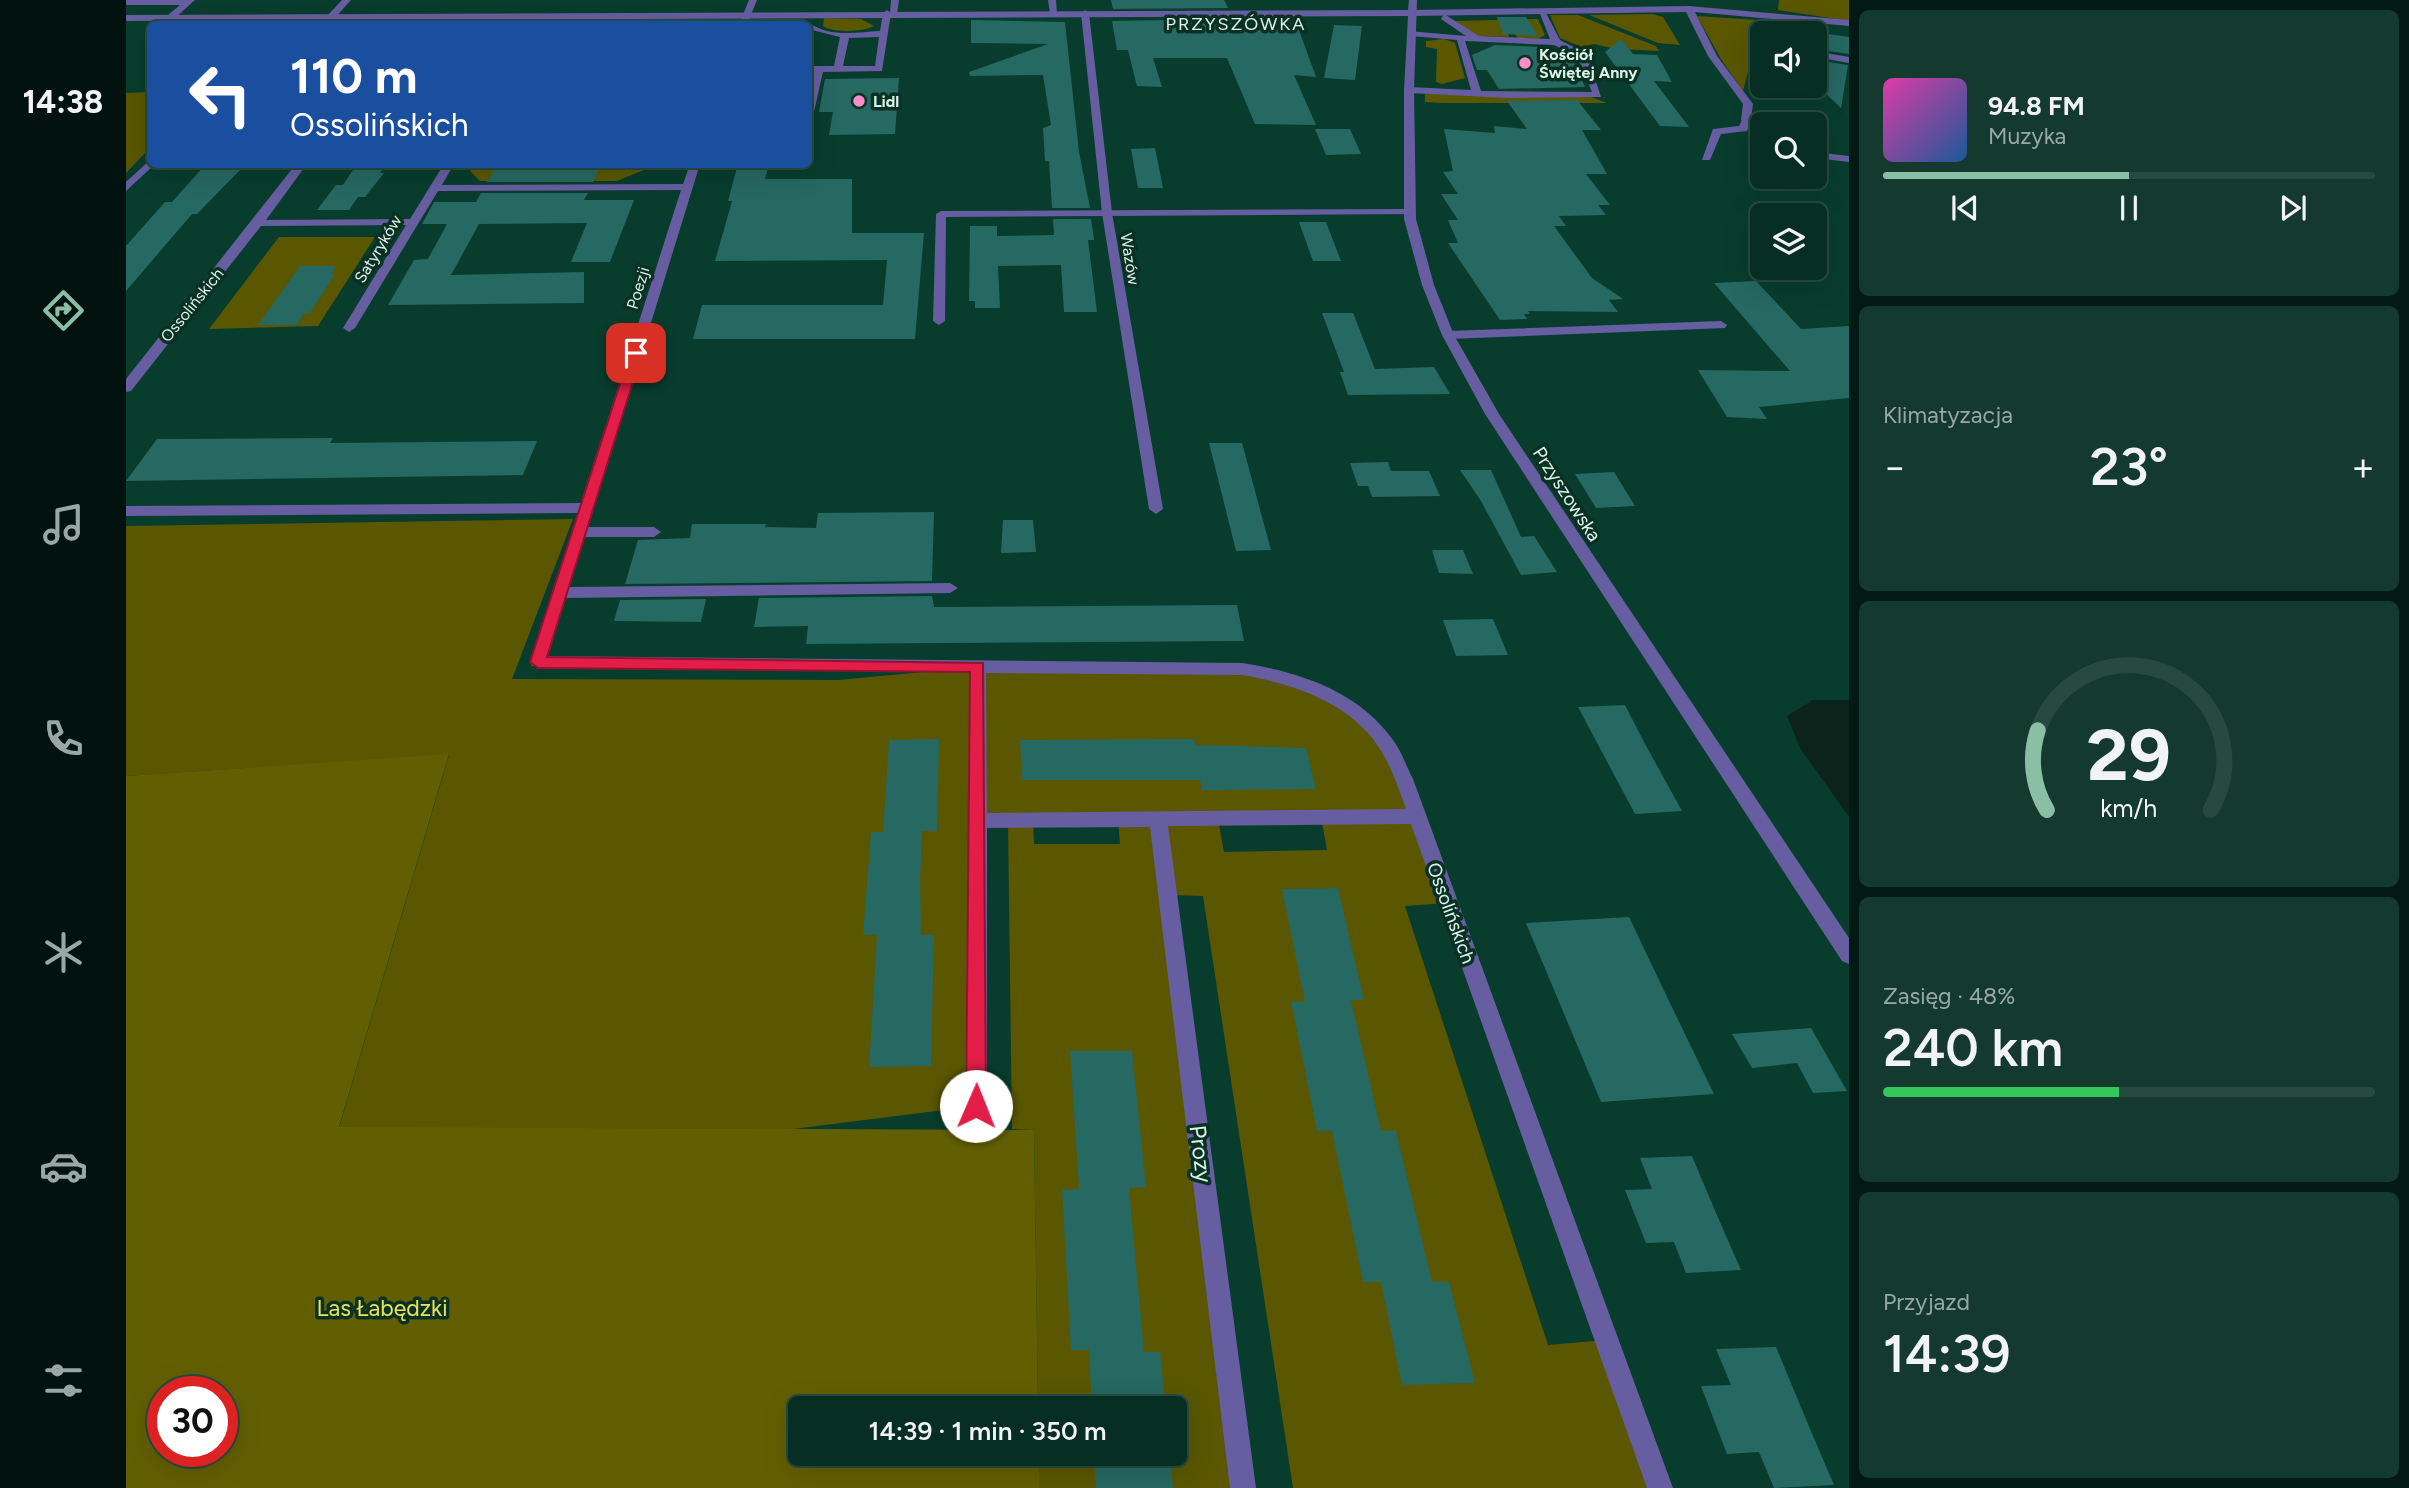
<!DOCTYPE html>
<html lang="pl">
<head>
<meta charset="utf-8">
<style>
	:root { --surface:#062e22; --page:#143a2f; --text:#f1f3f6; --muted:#98a8a5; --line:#274a40; --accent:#8abfa5 }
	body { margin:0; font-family:Figtree,sans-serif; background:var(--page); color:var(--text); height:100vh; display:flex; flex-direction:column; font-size:26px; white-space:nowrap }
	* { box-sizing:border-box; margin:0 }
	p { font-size:23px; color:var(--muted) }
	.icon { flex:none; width:38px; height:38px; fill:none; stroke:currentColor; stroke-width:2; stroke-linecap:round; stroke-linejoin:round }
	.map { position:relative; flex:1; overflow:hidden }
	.drawer { display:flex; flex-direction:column; gap:10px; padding:10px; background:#031913; width:560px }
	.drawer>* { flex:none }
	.hud { position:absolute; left:21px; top:21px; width:665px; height:147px; border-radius:10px; box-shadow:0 7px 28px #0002,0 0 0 2px var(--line); background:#1a4fa0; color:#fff; overflow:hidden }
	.controls { position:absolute; left:1624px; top:21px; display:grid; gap:14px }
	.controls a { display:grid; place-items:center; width:77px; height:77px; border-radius:10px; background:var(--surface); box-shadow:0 7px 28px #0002,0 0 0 2px var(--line); font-size:35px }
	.speed { position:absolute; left:21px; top:1376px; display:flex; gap:14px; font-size:35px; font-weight:700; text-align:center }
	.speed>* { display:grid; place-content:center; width:91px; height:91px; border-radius:50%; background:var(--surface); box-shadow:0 7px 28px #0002,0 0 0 2px var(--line); line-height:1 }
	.speed .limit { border:10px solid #d22; background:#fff; color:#111 }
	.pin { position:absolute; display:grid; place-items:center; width:60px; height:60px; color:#fff; margin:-30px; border-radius:14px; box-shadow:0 4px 10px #0006 }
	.me { position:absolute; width:77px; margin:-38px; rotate:1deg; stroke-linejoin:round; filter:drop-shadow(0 0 5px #0008) }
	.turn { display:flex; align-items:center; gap:24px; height:147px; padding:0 28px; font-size:32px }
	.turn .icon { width:91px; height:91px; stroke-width:2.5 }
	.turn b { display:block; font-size:49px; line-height:60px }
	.big { font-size:52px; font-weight:600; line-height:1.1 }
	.drawer .tile { flex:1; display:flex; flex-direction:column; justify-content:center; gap:10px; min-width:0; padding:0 24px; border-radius:10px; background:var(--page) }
	.drawer .dial { align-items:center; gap:0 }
	.dial svg { height:182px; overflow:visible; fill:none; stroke:var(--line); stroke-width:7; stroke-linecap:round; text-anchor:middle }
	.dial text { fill:var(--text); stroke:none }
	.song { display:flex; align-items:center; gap:21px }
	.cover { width:84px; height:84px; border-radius:10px; background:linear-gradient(135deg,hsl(320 70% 55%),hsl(210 70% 35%)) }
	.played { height:7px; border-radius:4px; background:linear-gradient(90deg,var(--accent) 50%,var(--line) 50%) }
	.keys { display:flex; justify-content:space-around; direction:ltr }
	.heat { display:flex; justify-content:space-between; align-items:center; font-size:38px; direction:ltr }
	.charge { height:10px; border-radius:5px; background:linear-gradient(90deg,#34c759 48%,var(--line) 0) }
	.trip { position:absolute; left:662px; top:1396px; width:399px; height:70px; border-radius:10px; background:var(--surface); box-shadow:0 7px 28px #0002,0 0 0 2px var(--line); font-weight:600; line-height:70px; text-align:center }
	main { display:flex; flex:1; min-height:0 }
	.dock { display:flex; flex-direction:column; width:126px; justify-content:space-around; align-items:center; background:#02120e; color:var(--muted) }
	.dock .icon { width:49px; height:49px }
	.dock .on { color:var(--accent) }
	.dock b { font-size:32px; color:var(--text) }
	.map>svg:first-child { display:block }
	.green { fill:#5a5700; fill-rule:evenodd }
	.forest { fill:#625f03; fill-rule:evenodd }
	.water { fill:#0c231b }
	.building { fill:#266862 }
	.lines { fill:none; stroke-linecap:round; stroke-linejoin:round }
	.service { fill:#665ea0; fill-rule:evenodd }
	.pedestrian { fill:#665ea0; fill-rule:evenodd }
	.minor { fill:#665ea0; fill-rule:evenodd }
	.tertiary { fill:#665ea0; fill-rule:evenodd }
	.route { fill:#e11d48; stroke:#92132f; stroke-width:2 }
	.poi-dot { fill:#f98fc8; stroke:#0b3124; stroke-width:2.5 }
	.labels { text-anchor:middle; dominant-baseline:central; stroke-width:7; stroke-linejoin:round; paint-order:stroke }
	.far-poi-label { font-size:16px; font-weight:bold; fill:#dbf4e9; stroke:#0b3124; text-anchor:start }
	.far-street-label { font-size:16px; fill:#dbf4e9; stroke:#0b3124 }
	.far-neighbourhood-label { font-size:18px; letter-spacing:2px; fill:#dbf4e9; stroke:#0b3124 }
	.street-label { font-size:19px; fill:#dbf4e9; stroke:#0b3124 }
	.near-street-label { font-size:23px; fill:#dbf4e9; stroke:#0b3124 }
	.near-park-label { font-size:23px; fill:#e8e459; stroke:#0b3124 }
</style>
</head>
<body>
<main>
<nav class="dock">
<b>14:38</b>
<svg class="icon on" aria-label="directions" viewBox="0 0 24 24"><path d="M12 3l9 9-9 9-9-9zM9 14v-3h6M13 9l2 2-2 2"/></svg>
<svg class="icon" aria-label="music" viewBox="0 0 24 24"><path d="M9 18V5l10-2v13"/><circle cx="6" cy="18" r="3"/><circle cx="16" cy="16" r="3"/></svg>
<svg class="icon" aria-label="phone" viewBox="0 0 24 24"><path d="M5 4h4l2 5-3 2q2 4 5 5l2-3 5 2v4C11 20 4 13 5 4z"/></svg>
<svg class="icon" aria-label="climate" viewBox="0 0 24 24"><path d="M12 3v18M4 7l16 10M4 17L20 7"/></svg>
<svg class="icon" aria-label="car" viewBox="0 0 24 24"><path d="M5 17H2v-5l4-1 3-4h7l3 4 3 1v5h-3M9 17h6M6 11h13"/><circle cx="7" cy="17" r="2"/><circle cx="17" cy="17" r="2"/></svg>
<svg class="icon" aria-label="filters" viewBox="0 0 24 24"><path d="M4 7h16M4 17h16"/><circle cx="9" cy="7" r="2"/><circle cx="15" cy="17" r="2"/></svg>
</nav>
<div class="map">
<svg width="1723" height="1488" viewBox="0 0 1723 1488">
	<rect width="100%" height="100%" fill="#083d2d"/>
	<path class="green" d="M1653,0h70v21l-71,-11z
		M1527,14l10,3 17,28 -22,-2 -69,-28z
		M1424,15h28l78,31 3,5 -44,-2 -21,-5 -12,3 -22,-9z
		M1571,16l90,6 -12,11h-13v13l-10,10 -9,35 -22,-32z
		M698,18l37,1 13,7c-11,6 -42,7 -51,0z
		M1412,19l7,16 -7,4 -21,-1 -3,-8h-7l2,7 -33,-1 -22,-15z
		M1318,39l11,4 10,35 -23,6 -6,-2 1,-33 -11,-2v-6z
		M24,92v56l-24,25v-80z
		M1299,94l166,3 16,6h-166l-16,-1z
		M348,164l182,1 -39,16h-137l-10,-10z
		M153,237h96l-57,89 -109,3z
		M447,519l-61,160 326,1 140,-13 264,2 73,19 72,57 60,158 -42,3 143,439 58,-5 54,148h-367l-90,-592 -34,-1 74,593h-204v-34h135v-45h-136l-4,-279 -22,-1 -4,-308h-28l-4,285 -183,23 -454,-1 110,-373 -323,21v-250zM1195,817l6,33 -103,2 -6,-32zM992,819l2,25h-86l-1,-23z"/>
	<path class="forest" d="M323,754l-110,373 695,3 4,279h-238v45h239v34h-913v-712zM37,1391h59v60h-59z"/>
	<path class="water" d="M1687,700h36v117l-49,-69 -13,-32z"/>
	<path class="building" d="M985,0h113l4,8 -115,1z
		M1371,17h29l12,19 -35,-2z
		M1106,19l4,11h63l17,47 -22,-2 22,50 -61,-1 -28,-66h-74l9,29 -25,-1 -9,-36h-11l-5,-29z
		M845,20l94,2 14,130 11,56h-38l-3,-47h-4l-2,-33 8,-3 -8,-50 -73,1 -1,-4 79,-28 -77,-1z
		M1208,25l28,1 -7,54 -31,-2z
		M1689,32l34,5v17l-34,-5z
		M1495,39l12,15 24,1 15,27 -18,-1 35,46 -29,-1 -55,-74z
		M1369,45l48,2 2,5 20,1 10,11 10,23 -86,2 -12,-19h-10l-5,-15z
		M1689,60l33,5 -7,43 -26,-25z
		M773,78l-4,56 -66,1 4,-23h-14l6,-33z
		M1451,100l24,30h-19l25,44h-21l24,31h-12l8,10 -47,1 7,10h-12l38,52 31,21 -14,1 9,12 -90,-1 2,3h-6l3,5 -27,1 -52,-77h10l-10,-23h10l-17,-26h17l-15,-22 10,-1 -9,-42 51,4 -1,-7 33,3 -20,-28z
		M1189,129h35l11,25 -35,1z
		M1029,148l8,40h-25l-7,-39z
		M231,164h29l-6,9h4l-19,24h-7l-9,13h-32l19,-25h7z
		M371,164h104l-8,18h-106z
		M612,164h31l-4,15h87v54h72l-9,106h-222l9,-34h181l4,-45 -172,1 17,-60h-4z
		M79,165h36l-4,4h4l-44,45h-5l-66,77v-45l39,-44h7z
		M355,193h107l-4,7h50l-24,62h-39l16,-39 -108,1 -28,51 133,-3v31l-196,2 26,-45 14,-1 19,-35h-25l12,-22h42z
		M927,219h38l3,21h-6l9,72h-33l-3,-47 -63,1 2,42h-25v-7h-6l1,-75h27v10l57,-1z
		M1173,222h27l15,39h-28z
		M174,266h36l-5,8h4l-25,39h-6l-7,12h-39z
		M1630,281l45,48 48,-3v72l-90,9 8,12 -40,-2 -29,-47 92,1 -76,-88z
		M1196,313h31l22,56 59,-2 16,27 -102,1 -8,-23h4z
		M207,438l-3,5 207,-2 -14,34 -397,6 31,-42z
		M1083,443h33l29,107 -35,1z
		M1262,462l3,9h38l11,25 -68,1 -4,-11h-10l-8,-23z
		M1334,470h31l30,67 13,-1 23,36 -36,3 -40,-74z
		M1488,472l21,34 -39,2 -21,-34z
		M808,512l-2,69 -307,3 13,-44 52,-2 2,-14h74l-1,3 51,1 2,-15z
		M877,520h30l3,32 -35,1z
		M1306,550h31l10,24 -34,-1z
		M806,596l2,11 303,-2 7,36 -438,3 2,-18 -54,1 5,-29z
		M580,599l-5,23 -87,-1 6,-21z
		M1367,619l15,36 -52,1 -13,-36z
		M1499,705l19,37 38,69 -47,3 -57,-107z
		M813,739l-2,92h-15l-2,50 1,54h13l-3,131 -62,1 8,-132h-14l8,-103h12l6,-92z
		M1068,739l1,6 111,3 10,41 -114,1 -2,-10h-178l-2,-40z
		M1212,888l26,112h-13l30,131h15l36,151h17l26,101 -73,2 -21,-103h-18l-31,-151h-15l-26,-130 14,1 -23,-113z
		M1503,917l40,84 45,93 -113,8 -75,-179z
		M1685,1028l36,63 -34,2 -16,-30 -45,5 -20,-34z
		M944,1051h62l14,136 -17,1 15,164h16l6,57h-74l-3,-59h-18l-9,-160 17,-1z
		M1566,1156l24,57 25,57 -55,3 -12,-31 -28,1 -21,-53 27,-1 -12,-31z
		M1650,1347l29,70 29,68 -60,3 -15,-36 -32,2 -26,-68 30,-1 -15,-36z
		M968,1454h76l3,34h-77z"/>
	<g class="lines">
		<path class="service" d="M0,0h64l2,2 -4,3h-62z
			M761,10l4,3 -9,58 -59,1 -10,44 -5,3v-25l6,-22h-6v-6h26l6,-29 -32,-8v-5h-3c8,0 14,5 22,7 17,4 36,1 53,0l3,-18zM753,37l-4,29h-32l6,-28z
			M1689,51l34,6v6l-34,-6z
			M1620,117l5,3 -4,11 -26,3 -11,26h-8l11,-31 26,-3 4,-8z
			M1283,209l4,1v4l-467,3 -1,104 -6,4 -6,-4 3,-107 5,-3z
			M1595,321l6,4 -2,3 -277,11 -6,-4 6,-4z"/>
		<path class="pedestrian" d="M1412,9h6l16,31 23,12v4h-6l-23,-11 -89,-4 16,50 111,1 -13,-31 5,-3 5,3 12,36 -93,1 -99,-5 -5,-3 5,-3 62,3 -14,-50 -46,-4 -3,-5 58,5 -25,-17 3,-5 35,22 71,3z"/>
		<path class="minor" d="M60,0h9l-21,19h-6v-4z
			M216,0h9l-17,19h-6v-4z
			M623,0h8l-10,24h-8z
			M765,0h8l-2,15 -7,-2z
			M922,0h8l1,15 -7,-2z
			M1563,6l160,14v6l-154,-14 22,44 36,48 -2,15 11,9v8l-21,-16 2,-16 -35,-48 -22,-44 -274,4 -4,-3 4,-3z
			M959,10l4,3 23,200 51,296 -7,5 -7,-5 -47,-296 -21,-200z
			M1689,152l34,4v6l-34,-4z
			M24,160v4l4,1 -28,26v-9z
			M170,164h11l-41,56 144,-1 34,-55h10l-12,21 241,-1 7,-20h10l-112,363h66l7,5 -7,5h-69l-16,50 381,-4 8,5 -8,5 -384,5 -18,58 694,7c57,9 116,28 151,77 9,12 13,26 20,39l260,709h-26l-236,-664 -243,2 88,662h-26l-80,-661 -163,1v278l-3,8 -8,3 -8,-3 -3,-8 5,-434 -438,-6 -2,-4 48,-149 -452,3v-10l455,-3 100,-313 -243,1 -83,137 -6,4 -6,-4 63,-103 -145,1 -130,165 -5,1v-13zM860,673l256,2c52,9 113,29 141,79 10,17 16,36 23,55l-419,4z"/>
		<path class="tertiary" d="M1283,0h8l-3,90 2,129 18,66 20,50 45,79 350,524v26l-7,-3 -357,-547 -43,-79 -20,-50 -18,-66v-129l4,-74 -1282,5v-6l1282,-5z"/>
	</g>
	<path class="route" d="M510,350l6,3 -95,304 436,6 3,443 -3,7 -7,3 -7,-3 -3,-7 4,-434 -432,-4 -8,-6 100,-309z"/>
	<g class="poi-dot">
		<circle cx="1399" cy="63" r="7"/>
		<circle cx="733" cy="101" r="7"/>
	</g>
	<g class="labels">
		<g class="far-poi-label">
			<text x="1413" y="54">Kościół<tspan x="1413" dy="18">Świętej Anny</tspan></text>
			<text x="747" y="101">Lidl</text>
		</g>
		<g class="far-street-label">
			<text transform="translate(252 249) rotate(-59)">Satyryków</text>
			<text transform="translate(1004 259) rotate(81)">Wazów</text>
			<text transform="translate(512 288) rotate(-73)">Poezji</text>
			<text transform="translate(66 305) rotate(-51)">Ossolińskich</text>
		</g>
		<g class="far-neighbourhood-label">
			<text x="1110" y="24">PRZYSZÓWKA</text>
		</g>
		<g class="street-label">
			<text transform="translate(1441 494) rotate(57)">Przyszowska</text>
			<text transform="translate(1325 913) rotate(70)">Ossolińskich</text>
		</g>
		<g class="near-street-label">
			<text transform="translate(1075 1154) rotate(83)">Prozy</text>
		</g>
		<g class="near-park-label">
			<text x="256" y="1308">Las Łabędzki</text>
		</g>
	</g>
</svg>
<div class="controls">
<a><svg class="icon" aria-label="sound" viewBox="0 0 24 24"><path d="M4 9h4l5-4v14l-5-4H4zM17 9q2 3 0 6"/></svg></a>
<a><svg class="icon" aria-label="search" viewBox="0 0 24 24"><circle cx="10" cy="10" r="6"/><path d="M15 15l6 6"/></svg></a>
<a><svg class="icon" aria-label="layers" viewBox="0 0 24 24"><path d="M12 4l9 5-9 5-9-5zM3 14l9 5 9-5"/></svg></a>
</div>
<div class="speed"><div class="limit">30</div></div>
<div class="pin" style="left:510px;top:353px;background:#d93025"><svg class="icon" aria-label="arrive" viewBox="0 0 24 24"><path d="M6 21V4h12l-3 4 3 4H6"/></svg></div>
<svg class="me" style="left:850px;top:1106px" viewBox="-20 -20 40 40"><circle r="19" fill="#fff"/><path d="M0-13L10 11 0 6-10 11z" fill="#e11d48"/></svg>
<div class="trip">14:39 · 1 min · 350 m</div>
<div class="hud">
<div class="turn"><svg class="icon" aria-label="left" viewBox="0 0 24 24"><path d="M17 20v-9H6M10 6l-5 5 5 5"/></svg><div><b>110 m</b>Ossolińskich</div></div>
</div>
</div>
<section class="drawer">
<div class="tile">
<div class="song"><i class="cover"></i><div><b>94.8 FM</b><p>Muzyka</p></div></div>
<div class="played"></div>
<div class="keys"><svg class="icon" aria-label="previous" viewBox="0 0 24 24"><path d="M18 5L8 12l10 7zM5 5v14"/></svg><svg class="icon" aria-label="pause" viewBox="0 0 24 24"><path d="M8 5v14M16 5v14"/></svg><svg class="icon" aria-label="next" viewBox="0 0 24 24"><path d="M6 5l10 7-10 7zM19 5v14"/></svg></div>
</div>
<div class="tile"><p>Klimatyzacja</p>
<div class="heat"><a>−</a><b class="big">23°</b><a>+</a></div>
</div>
<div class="tile dial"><svg viewBox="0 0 100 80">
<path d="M14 69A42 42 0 1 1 86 69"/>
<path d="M14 69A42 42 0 0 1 10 34" stroke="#8abfa5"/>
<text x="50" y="56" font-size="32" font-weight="700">29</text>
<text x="50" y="72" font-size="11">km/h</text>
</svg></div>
<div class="tile"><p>Zasięg · 48%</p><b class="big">240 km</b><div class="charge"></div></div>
<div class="tile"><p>Przyjazd</p><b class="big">14:39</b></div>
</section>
</main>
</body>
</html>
